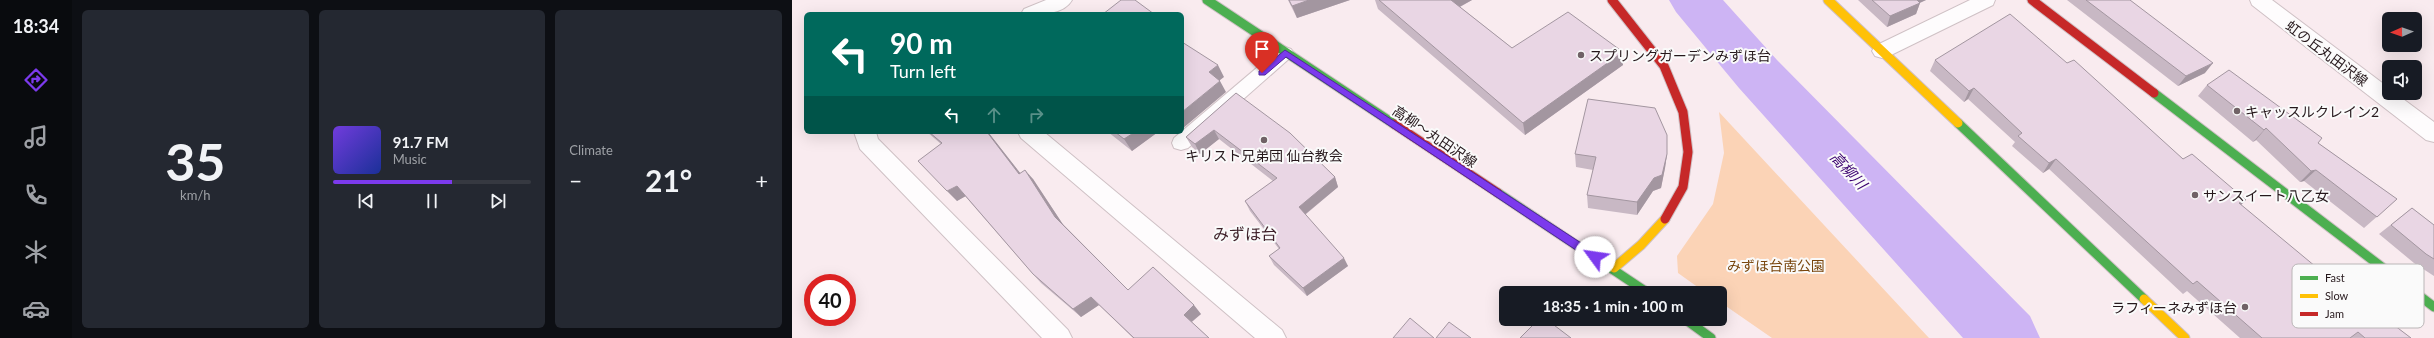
<!DOCTYPE html>
<html lang="en">
<head>
<meta charset="utf-8">
<style>
	:root { --surface:#171b24; --page:#242831; --text:#f1f3f6; --muted:#9ea1a6; --line:#363941; --accent:#7c3aed }
	body { margin:0; font-family:Lato,"Noto Sans JP",sans-serif; background:var(--page); color:var(--text); height:100vh; display:flex; flex-direction:column; font-size:15px; white-space:nowrap }
	* { box-sizing:border-box; margin:0 }
	p { font-size:13px; color:var(--muted) }
	.icon { flex:none; width:22px; height:22px; fill:none; stroke:currentColor; stroke-width:2; stroke-linecap:round; stroke-linejoin:round }
	.map { position:relative; flex:1; overflow:hidden }
	.side { display:flex; flex-direction:column; gap:10px; padding:10px; background:#0d0f14; width:720px }
	.side>* { flex:none }
	.hud { position:absolute; left:12px; top:12px; width:380px; height:122px; border-radius:6px; box-shadow:0 4px 16px #0002; background:#00695c; color:#fff; overflow:hidden }
	.needle { width:26px; rotate:268deg }
	.tools { position:absolute; left:1590px; top:12px; display:grid; gap:8px }
	.tools a { display:grid; place-items:center; width:40px; height:40px; border-radius:6px; background:var(--surface); box-shadow:0 4px 16px #0002; font-size:20px }
	.speed { position:absolute; left:12px; top:274px; display:flex; gap:8px; font-size:20px; font-weight:700; text-align:center }
	.speed>* { display:grid; place-content:center; width:52px; height:52px; border-radius:50%; background:var(--surface); box-shadow:0 4px 16px #0002; line-height:1 }
	.speed .limit { border:6px solid #d22; background:#fff; color:#111 }
	.pin { position:absolute; display:grid; place-items:center; width:34px; height:34px; color:#fff; margin:-41px -17px; border-radius:50% 50% 50% 0; rotate:-45deg; box-shadow:0 0 4px #0007 }
	.pin .icon { rotate:45deg }
	.me { position:absolute; width:44px; margin:-22px; rotate:301deg; stroke-linejoin:round; filter:drop-shadow(0 0 3px #0008) }
	.turn { display:flex; align-items:center; gap:14px; height:84px; padding:0 20px; font-size:18px }
	.turn .icon { width:52px; height:52px; stroke-width:2.5 }
	.turn b { display:block; font-size:28px; line-height:34px }
	.lanes { display:flex; align-items:center; height:38px; padding:0 20px; background:#0003; justify-content:center; gap:20px; direction:ltr }
	.lanes .off { opacity:.35 }
	.big { font-size:30px; font-weight:700; line-height:1.1 }
	.side .card { flex:1; display:flex; flex-direction:column; justify-content:center; gap:6px; min-width:0; padding:0 14px; border-radius:6px; background:var(--page) }
	.side .dial { align-items:center; gap:0 }
	.dial b { font-size:52px; line-height:1 }
	.song { display:flex; align-items:center; gap:12px }
	.cover { width:48px; height:48px; border-radius:6px; background:linear-gradient(135deg,hsl(260 70% 55%),hsl(230 70% 35%)) }
	.played { height:4px; border-radius:2px; background:linear-gradient(90deg,var(--accent) 60%,var(--line) 60%) }
	.keys { display:flex; justify-content:space-around; direction:ltr }
	.heat { display:flex; justify-content:space-between; align-items:center; font-size:22px; direction:ltr }
	.side .tiles { flex:1; display:grid; gap:10px; grid-template-columns:repeat(3,1fr) }
	.trip { position:absolute; left:707px; top:286px; width:228px; height:40px; border-radius:6px; background:var(--surface); box-shadow:0 4px 16px #0002; font-weight:700; line-height:40px; text-align:center }
	main { display:flex; flex:1; min-height:0 }
	.tab-bar { display:flex; flex-direction:column; width:72px; justify-content:space-around; align-items:center; background:#090b0e; color:var(--muted) }
	.tab-bar .icon { width:28px; height:28px }
	.tab-bar .selected { color:var(--accent) }
	.tab-bar b { font-size:18px; color:var(--text) }
	.map>svg:first-child { display:block }
	.green { fill:#fbd3b6 }
	.lines { fill:none; stroke-linecap:round; stroke-linejoin:round }
	.river { fill:#cdb4f4; fill-rule:evenodd }
	.lane-casing { stroke:#cfc1c5; stroke-width:2 }
	.street-casing { stroke:#cfc1c5; stroke-width:2 }
	.fast-casing { stroke:#cfc1c5; stroke-width:11 }
	.slow-casing { stroke:#cfc1c5; stroke-width:11 }
	.jam-casing { stroke:#cfc1c5; stroke-width:11 }
	.lane { fill:#fefcfd; fill-rule:evenodd }
	.street { fill:#fefcfd; fill-rule:evenodd }
	.fast { stroke:#4caf50; stroke-width:9 }
	.slow { stroke:#ffc107; stroke-width:9 }
	.jam { stroke:#c62828; stroke-width:9 }
	.wall { fill:#c8b8c4 }
	.shaded-wall { fill:#a396a0 }
	.building { fill:#e9d6e4; stroke:#a396a0 }
	.route { fill:#7c3aed; stroke:#51269a }
	.poi-dot { fill:#706266; stroke:#fafafa; stroke-width:1.5 }
	.labels { text-anchor:middle; dominant-baseline:central; stroke-width:4; stroke-linejoin:round; paint-order:stroke }
	.street-label { font-size:14px; fill:#26181c; stroke:#fafafa }
	.poi-label { font-size:14px; fill:#26181c; stroke:#fafafa; text-anchor:start }
	.park-label { font-size:14px; fill:#79460d; stroke:#fafafa }
	.water-label { font-size:15px; font-style:italic; fill:#3b0270; stroke:#fafafa }
	.quarter-label { font-size:16px; fill:#3f212a; stroke:#fafafa }
	.key { fill:#fafafa; stroke:#bab6b7; stroke-width:1 }
	.key-label { font-size:11px; fill:#26181c }
</style>
</head>
<body>
<main>
<nav class="tab-bar">
<b>18:34</b>
<svg class="icon selected" aria-label="directions" viewBox="0 0 24 24"><path d="M12 3l9 9-9 9-9-9zM9 14v-3h6M13 9l2 2-2 2"/></svg>
<svg class="icon" aria-label="music" viewBox="0 0 24 24"><path d="M9 18V5l10-2v13"/><circle cx="6" cy="18" r="3"/><circle cx="16" cy="16" r="3"/></svg>
<svg class="icon" aria-label="phone" viewBox="0 0 24 24"><path d="M5 4h4l2 5-3 2q2 4 5 5l2-3 5 2v4C11 20 4 13 5 4z"/></svg>
<svg class="icon" aria-label="climate" viewBox="0 0 24 24"><path d="M12 3v18M4 7l16 10M4 17L20 7"/></svg>
<svg class="icon" aria-label="car" viewBox="0 0 24 24"><path d="M5 17H2v-5l4-1 3-4h7l3 4 3 1v5h-3M9 17h6M6 11h13"/><circle cx="7" cy="17" r="2"/><circle cx="17" cy="17" r="2"/></svg>
</nav>
<section class="side">
<div class="tiles">
<div class="card dial"><b>35</b><p>km/h</p></div>
<div class="card">
<div class="song"><i class="cover"></i><div><b>91.7 FM</b><p>Music</p></div></div>
<div class="played"></div>
<div class="keys"><svg class="icon" aria-label="previous" viewBox="0 0 24 24"><path d="M18 5L8 12l10 7zM5 5v14"/></svg><svg class="icon" aria-label="pause" viewBox="0 0 24 24"><path d="M8 5v14M16 5v14"/></svg><svg class="icon" aria-label="next" viewBox="0 0 24 24"><path d="M6 5l10 7-10 7zM19 5v14"/></svg></div>
</div>
<div class="card"><p>Climate</p>
<div class="heat"><a>−</a><b class="big">21°</b><a>+</a></div>
</div>
</div>
</section>
<div class="map">
<svg width="1642" height="338" viewBox="0 0 1642 338">
	<rect width="100%" height="100%" fill="#f9ebef"/>
	<path class="green" d="M927,112l210,226h-157l-52,-36v-9h-14l-28,-20 -1,-17 36,-52 11,-51z"/>
	<g class="lines">
		<path class="river" d="M877,0h54l54,60 253,256 10,22h-77l-224,-250 -63,-76z"/>
		<defs>
			<path id="lane" d="M493,47l6,2 3,4 -3,4 -103,91 -7,2 -7,-2 -2,-5 2,-5 105,-89z"/>
			<path id="street" d="M254,0h26c-9,16 -34,14 -51,14l3,-5z
				M1178,0h25l-2,5 -104,51 -7,2 -7,-2 -3,-5 3,-5z
				M1458,0h22l117,88v5h6l39,29v20l-8,-2 -174,-135z
				M62,132h22l2,7 190,191 4,8h-30l-182,-189z
				M226,132h26l238,198 4,8h-31l-234,-200z"/>
			<path id="fast" d="M415,0l187,124
				M1362,93l280,214
				M1166,123l186,176
				M706,193l150,100
				M893,319l26,19"/>
			<path id="slow" d="M1036,0l130,123
				M822,268l27,-23 24,-26
				M1352,299l41,39"/>
			<path id="jam" d="M820,0l52,66 19,46 5,40 -5,35 -18,32
				M1240,0l122,93
				M602,124l104,69"/>
		</defs>
		<use href="#lane" class="lane-casing"/>
		<use href="#street" class="street-casing"/>
		<use href="#fast" class="fast-casing"/>
		<use href="#slow" class="slow-casing"/>
		<use href="#jam" class="jam-casing"/>
		<use href="#lane" class="lane"/>
		<use href="#street" class="street"/>
		<use href="#fast" class="fast"/>
		<use href="#slow" class="slow"/>
		<use href="#jam" class="jam"/>
	</g>
	<path class="wall" d="M496,0h62l-53,18z
		M583,0h97l-12,7 52,41 111,4v13l-98,70 -147,-126z
		M1066,0h68l-6,3 -4,11 -29,13z
		M1275,0h63l75,73 -27,13z
		M1143,60l132,3 116,96 63,41 -5,5 109,91 3,-2 58,44h-171l-53,-47 -4,3 -134,-125 -6,4 -31,-27 3,-4 -47,-43 -4,3 -34,-31z
		M1415,85l111,58 79,56 -33,29 -60,-47 -4,1 -44,-42 -3,2 -55,-46z
		M444,93l99,84 3,10 -33,28 43,51 -41,30 -33,-31 -5,-9 10,-7 -29,-38 -5,-10 28,-20 -54,-42 -19,15 -8,-7 -6,-10z
		M135,132h61l32,41 13,6 29,44 66,67 73,24 -9,8 17,16h-76l-34,-33 -18,12 -40,-34 -8,-9 -68,-78 -8,5 -16,-57z
		M316,132h50l-26,19z
		M783,154h92l-2,14 -4,20 -8,3 -16,24 -49,-7 -1,-13 6,-25 -17,-3z
		M1620,208l22,17v51l-20,-13 -35,-29z"/>
	<path class="shaded-wall" d="M517,0h41l-53,18 -5,-12z
		M658,0h22l-20,11z
		M1120,0h14l-16,7z
		M1128,3l-4,11 -29,13 3,-11z
		M831,52v13l-98,70 -2,-12z
		M1421,63l-8,10 -27,13 8,-10z
		M426,65l6,12 -9,7 -6,-12z
		M428,81l6,11 -44,37v-17z
		M1182,88l-6,11 -4,3 5,-11z
		M1474,128l-10,12 -3,2 11,-12z
		M422,130l5,9 -19,15 -5,-10z
		M195,132h1l40,51 -9,-9z
		M343,132h23l-26,19 -8,-12z
		M875,154l-2,14 -4,20 -8,3 -16,24v-13z
		M1264,159l-7,10 -6,4 6,-10z
		M233,170l8,9 31,47 -9,-9z
		M1524,170l-12,11 -4,1 11,-11z
		M543,177l3,10 -35,29 -4,-9z
		M165,186l9,10 -9,5 -10,-10z
		M1454,200l-10,10 3,-7z
		M552,258l4,8 -41,30 -4,-8z
		M299,297l8,8 -18,12 -8,-8z
		M402,305l7,9 -11,9 -6,-8z"/>
	<path class="building" d="M329,0h14l19,14h-51z
		M497,0h20l-17,6z
		M587,0h72l61,48 56,-36 55,40 -100,71z
		M1080,0h45l3,3 -30,13z
		M1294,0h44l83,63 -27,13z
		M1218,14l57,49 7,-3 109,99 9,-5 54,46 -7,3 112,93 2,-2 58,44h-46l-7,-6 -8,6h-88l-65,-57 -4,3 -137,-125 -7,4 -31,-27 4,-3 -48,-45 -5,3 -34,-31z
		M390,42l36,23 -9,7 11,9 -38,31z
		M1437,70l93,68 -4,5 79,56 -20,18 -61,-47 -5,1 -45,-43 -2,2 -57,-45z
		M444,93l54,40 45,44 -36,30 45,51 -41,30 -34,-32 11,-8 -35,-47 32,-23 -63,-48 -19,14 -9,-7z
		M796,99l67,9 12,27v19l-5,21 -8,3 -17,24 -50,-7 9,-38 -21,-3z
		M137,132h58l32,42 6,-4 30,47 73,73 25,-23 41,38 -10,10 25,23h-75l-43,-41 -18,12 -40,-35 -76,-88 -10,5 -29,-30 24,-18z
		M323,132h20l-11,7z
		M1620,208l22,17v34l-8,-5 -35,-29z
		M618,318l24,20h-41z
		M747,319h7l25,19h-51z
		M657,322l22,16h-35z"/>
	<path class="route" d="M493,50l313,204v6h-7l-305,-203 -21,18h-6v-4z"/>
	<g class="poi-dot">
		<circle cx="789" cy="55" r="4"/>
		<circle cx="1445" cy="111" r="4"/>
		<circle cx="472" cy="140" r="4"/>
		<circle cx="1403" cy="195" r="4"/>
		<circle cx="1453" cy="307" r="4"/>
	</g>
	<g class="labels">
		<g class="street-label">
			<text transform="translate(1535 53) rotate(37)">虹の丘丸田沢線</text>
			<text transform="translate(643 136) rotate(34)">高柳～丸田沢線</text>
		</g>
		<g class="poi-label">
			<text x="797" y="55">スプリングガーデンみずほ台</text>
			<text x="1453" y="111">キャッスルクレイン2</text>
			<text x="472" y="155" text-anchor="middle">キリスト兄弟団 仙台教会</text>
			<text x="1411" y="195">サンスイート八乙女</text>
			<text x="1445" y="307" text-anchor="end">ラフィーネみずほ台</text>
		</g>
		<g class="park-label">
			<text x="984" y="265">みずほ台南公園</text>
		</g>
		<g class="water-label">
			<text transform="translate(1057 170) rotate(47)">高柳川</text>
		</g>
		<g class="quarter-label">
			<text x="453" y="233">みずほ台</text>
		</g>
	</g>
	<rect x="1500" y="264" width="132" height="64" rx="6" class="key"/>
	<rect x="1508" y="276" width="18" height="4" fill="#4caf50"/>
	<rect x="1508" y="294" width="18" height="4" fill="#ffc107"/>
	<rect x="1508" y="312" width="18" height="4" fill="#c62828"/>
	<g class="key-label">
		<text x="1533" y="282">Fast</text>
		<text x="1533" y="300">Slow</text>
		<text x="1533" y="318">Jam</text>
	</g>
</svg>
<div class="tools">
<a><svg class="needle" viewBox="-14 -14 28 28"><path d="M0-13l5 13h-10z" fill="#e53935"/><path d="M0 13l5-13h-10z" fill="#9ea1a6"/></svg></a>
<a><svg class="icon" aria-label="sound" viewBox="0 0 24 24"><path d="M4 9h4l5-4v14l-5-4H4zM17 9q2 3 0 6"/></svg></a>
</div>
<div class="speed"><div class="limit">40</div></div>
<div class="pin" style="left:470px;top:73px;background:#d93025"><svg class="icon" aria-label="arrive" viewBox="0 0 24 24"><path d="M6 21V4h12l-3 4 3 4H6"/></svg></div>
<svg class="me" style="left:803px;top:257px" viewBox="-20 -20 40 40"><circle r="19" fill="#fff"/><path d="M0-13L10 11 0 6-10 11z" fill="#7c3aed"/></svg>
<div class="trip">18:35 · 1 min · 100 m</div>
<div class="hud">
<div class="turn"><svg class="icon" aria-label="left" viewBox="0 0 24 24"><path d="M17 20v-9H6M10 6l-5 5 5 5"/></svg><div><b>90 m</b>Turn left</div></div>
<div class="lanes"><svg class="icon" aria-label="left" viewBox="0 0 24 24"><path d="M17 20v-9H6M10 6l-5 5 5 5"/></svg><svg class="icon off" aria-label="ahead" viewBox="0 0 24 24"><path d="M12 20V5M6 11l6-6 6 6"/></svg><svg class="icon off" aria-label="right" viewBox="0 0 24 24"><path d="M7 20v-9h11M14 6l5 5-5 5"/></svg></div>
</div>
</div>
</main>
</body>
</html>
